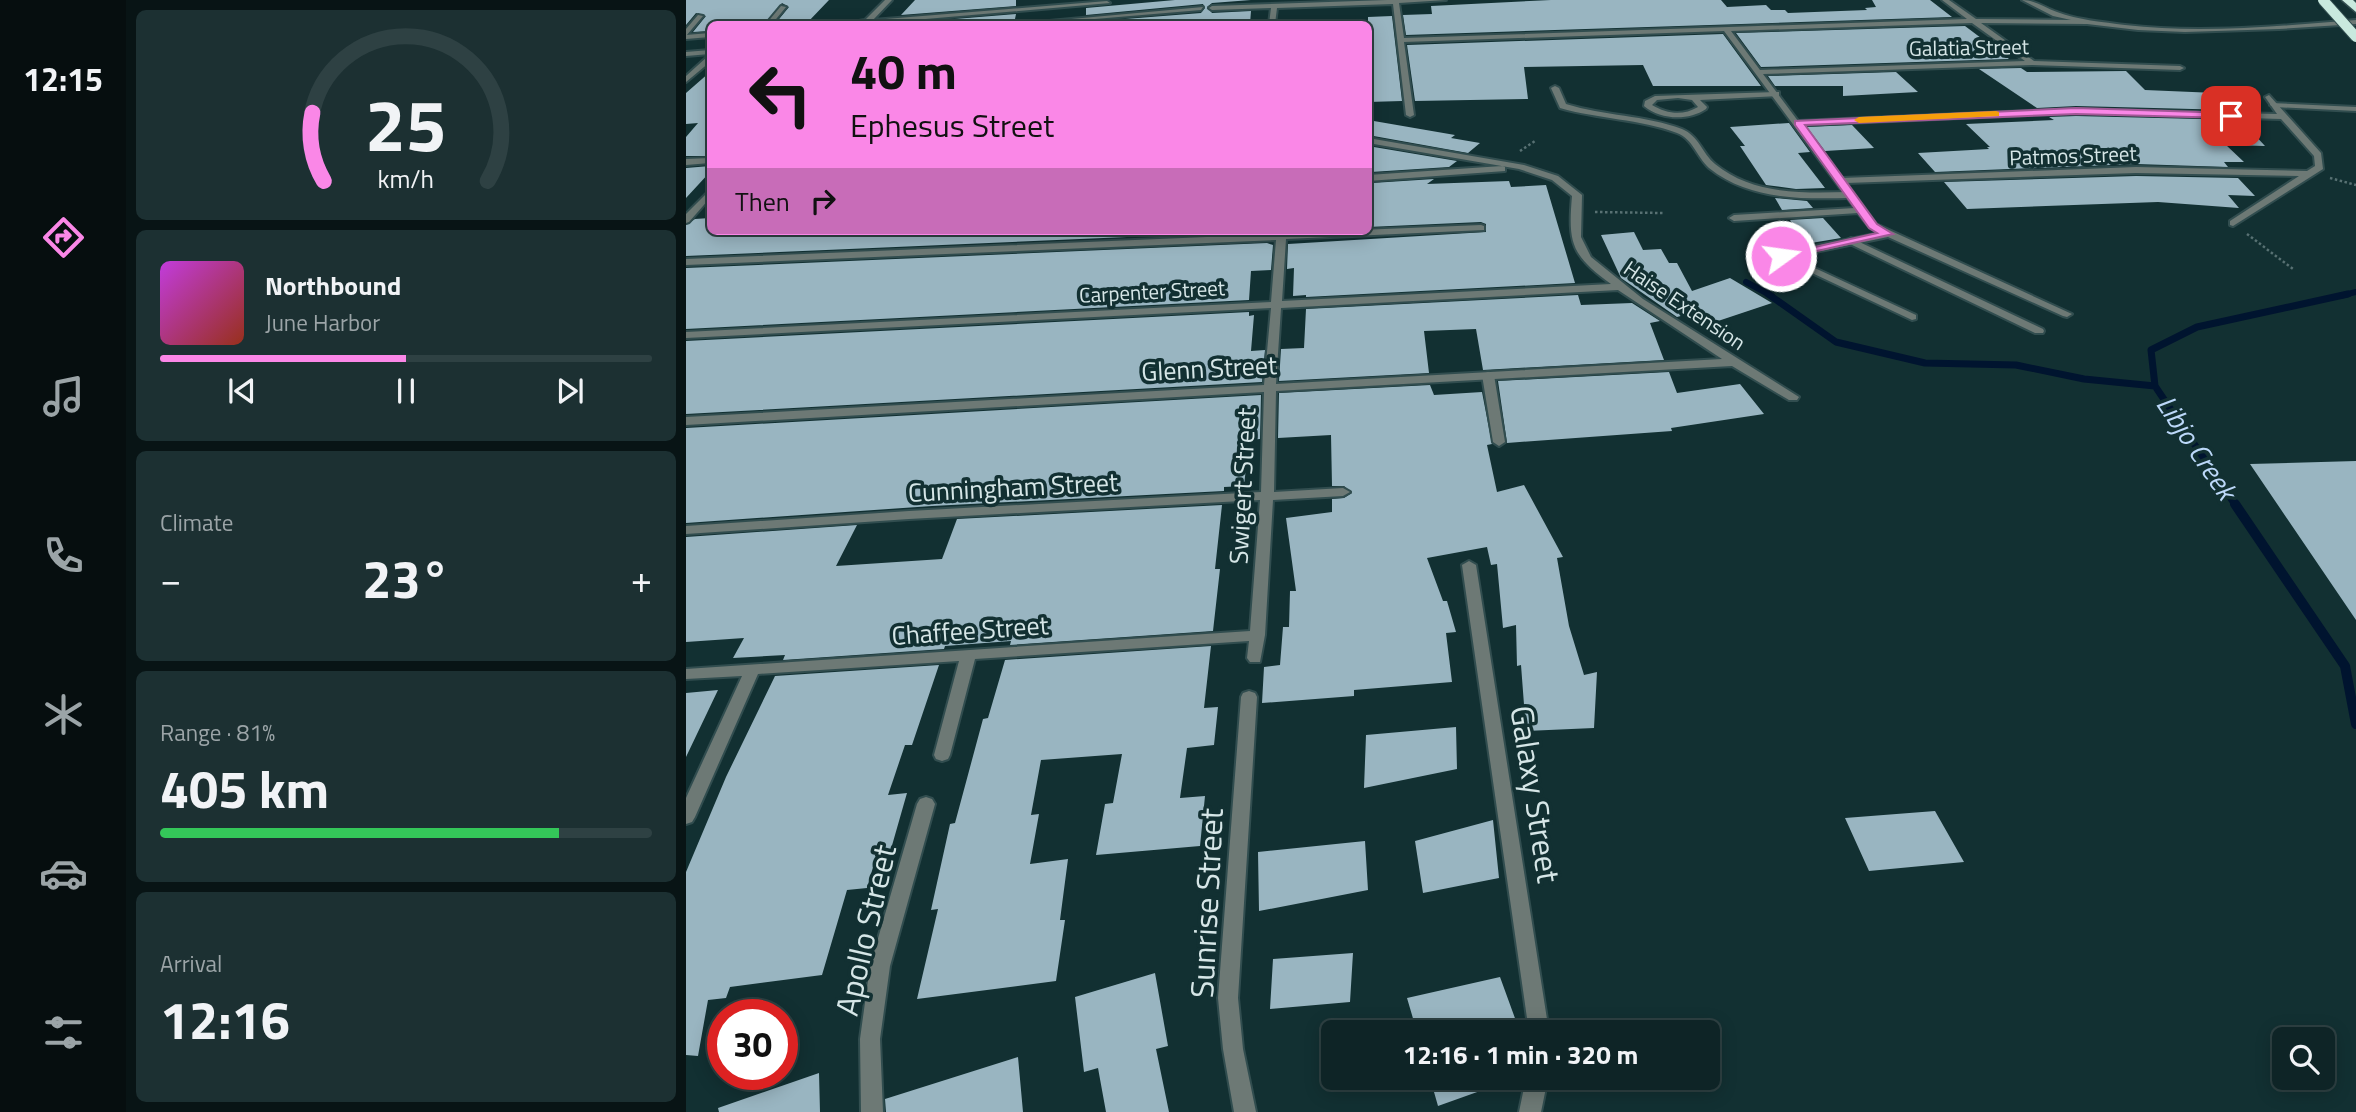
<!DOCTYPE html>
<html lang="en">
<head>
<meta charset="utf-8">
<style>
	:root { --surface:#0e2426; --page:#1c3032; --text:#f1f3f6; --muted:#9ba4a7; --line:#2e4143; --accent:#fa87e7 }
	body { margin:0; font-family:"Titillium Web",sans-serif; background:var(--page); color:var(--text); height:100vh; display:flex; flex-direction:column; font-size:26px; white-space:nowrap }
	* { box-sizing:border-box; margin:0 }
	p { font-size:23px; color:var(--muted) }
	.icon { flex:none; width:38px; height:38px; fill:none; stroke:currentColor; stroke-width:2; stroke-linecap:round; stroke-linejoin:round }
	.map { position:relative; flex:1; overflow:hidden }
	.panel { display:flex; flex-direction:column; gap:10px; padding:10px; background:#081415; width:560px }
	.panel>* { flex:none }
	.top-card { position:absolute; left:21px; top:21px; width:665px; height:214px; border-radius:10px; box-shadow:0 4px 18px #0003,0 0 0 2px var(--line); background:#fa87e7; color:#111; overflow:hidden }
	.tools { position:absolute; left:1586px; top:1027px; display:grid; gap:14px }
	.tools a { display:grid; place-items:center; width:63px; height:63px; border-radius:10px; background:var(--surface); box-shadow:0 4px 18px #0003,0 0 0 2px var(--line); font-size:35px }
	.speed { position:absolute; left:21px; top:999px; display:flex; gap:14px; font-size:35px; font-weight:700; text-align:center }
	.speed>* { display:grid; place-content:center; width:91px; height:91px; border-radius:50%; background:var(--surface); box-shadow:0 4px 18px #0003,0 0 0 2px var(--line); line-height:1 }
	.speed .limit { border:10px solid #d22; background:#fff; color:#111 }
	.pin { position:absolute; display:grid; place-items:center; width:60px; height:60px; color:#fff; margin:-30px; border-radius:14px; box-shadow:0 4px 10px #0006 }
	.me { position:absolute; width:77px; margin:-38px; rotate:76deg; stroke-linejoin:round; filter:drop-shadow(0 0 5px #0008) }
	.turn { display:flex; align-items:center; gap:24px; height:147px; padding:0 28px; font-size:32px }
	.turn .icon { width:91px; height:91px; stroke-width:2.5 }
	.turn b { display:block; font-size:49px; line-height:60px }
	.then { display:flex; align-items:center; height:66px; padding:0 28px; background:#0003; gap:14px; font-size:26px }
	.big { font-size:52px; font-weight:700; line-height:1.1 }
	.panel .tile { flex:1; display:flex; flex-direction:column; justify-content:center; gap:10px; min-width:0; padding:0 24px; border-radius:10px; background:var(--page) }
	.panel .dial { align-items:center; gap:0 }
	.dial svg { height:182px; overflow:visible; fill:none; stroke:var(--line); stroke-width:7; stroke-linecap:round; text-anchor:middle }
	.dial text { fill:var(--text); stroke:none }
	.song { display:flex; align-items:center; gap:21px }
	.cover { width:84px; height:84px; border-radius:10px; background:linear-gradient(135deg,hsl(290 70% 55%),hsl(10 70% 35%)) }
	.played { height:7px; border-radius:4px; background:linear-gradient(90deg,var(--accent) 50%,var(--line) 50%) }
	.keys { display:flex; justify-content:space-around; direction:ltr }
	.heat { display:flex; justify-content:space-between; align-items:center; font-size:38px; direction:ltr }
	.charge { height:10px; border-radius:5px; background:linear-gradient(90deg,#34c759 81%,var(--line) 0) }
	.trip { position:absolute; left:635px; top:1020px; width:399px; height:70px; border-radius:10px; background:var(--surface); box-shadow:0 4px 18px #0003,0 0 0 2px var(--line); font-weight:700; line-height:70px; text-align:center }
	main { display:flex; flex:1; min-height:0 }
	.tabs { display:flex; flex-direction:column; width:126px; justify-content:space-around; align-items:center; background:#060e0f; color:var(--muted) }
	.tabs .icon { width:49px; height:49px }
	.tabs .on { color:var(--accent) }
	.tabs b { font-size:32px; color:var(--text) }
	.map>svg:first-child { display:block }
	.lines { fill:none; stroke-linecap:round; stroke-linejoin:round }
	.stream-far2 { stroke:#00142f; stroke-width:6 }
	.stream-far1 { stroke:#00142f; stroke-width:7 }
	.stream { stroke:#00142f; stroke-width:10 }
	.building { fill:#99b5c1 }
	.lane-casing { stroke:#314d4f; stroke-width:4 }
	.street-casing { stroke:#314d4f; stroke-width:4 }
	.highway-casing { stroke:#314d4f; stroke-width:3 }
	.path { stroke:#587173; stroke-width:2.5; stroke-dasharray:2.5 2.5; stroke-linecap:butt }
	.lane { fill:#6d7975; fill-rule:evenodd }
	.street { fill:#6d7975; fill-rule:evenodd }
	.highway { fill:#c9e9de; fill-rule:evenodd }
	.highway-bridge-casing { stroke:#314d4f; stroke-width:12; stroke-linecap:butt }
	.highway-bridge { stroke:#c9e9de; stroke-width:10 }
	.route { fill:#fa87e7; stroke:#a25896; stroke-width:2 }
	.slow { fill:#f59e0b }
	.labels { text-anchor:middle; dominant-baseline:central; stroke-width:7; stroke-linejoin:round; paint-order:stroke }
	.far-street-label { font-size:21px; fill:#d6e6e7; stroke:#123032 }
	.street-label { font-size:26px; fill:#d6e6e7; stroke:#123032 }
	.water-label { font-size:28px; font-style:italic; fill:#bcd8f9; stroke:#123032 }
	.near-street-label { font-size:32px; fill:#d6e6e7; stroke:#123032 }
</style>
</head>
<body>
<main>
<nav class="tabs">
<b>12:15</b>
<svg class="icon on" aria-label="directions" viewBox="0 0 24 24"><path d="M12 3l9 9-9 9-9-9zM9 14v-3h6M13 9l2 2-2 2"/></svg>
<svg class="icon" aria-label="music" viewBox="0 0 24 24"><path d="M9 18V5l10-2v13"/><circle cx="6" cy="18" r="3"/><circle cx="16" cy="16" r="3"/></svg>
<svg class="icon" aria-label="phone" viewBox="0 0 24 24"><path d="M5 4h4l2 5-3 2q2 4 5 5l2-3 5 2v4C11 20 4 13 5 4z"/></svg>
<svg class="icon" aria-label="climate" viewBox="0 0 24 24"><path d="M12 3v18M4 7l16 10M4 17L20 7"/></svg>
<svg class="icon" aria-label="car" viewBox="0 0 24 24"><path d="M5 17H2v-5l4-1 3-4h7l3 4 3 1v5h-3M9 17h6M6 11h13"/><circle cx="7" cy="17" r="2"/><circle cx="17" cy="17" r="2"/></svg>
<svg class="icon" aria-label="filters" viewBox="0 0 24 24"><path d="M4 7h16M4 17h16"/><circle cx="9" cy="7" r="2"/><circle cx="15" cy="17" r="2"/></svg>
</nav>
<section class="panel">
<div class="tile dial"><svg viewBox="0 0 100 80">
<path d="M14 69A42 42 0 1 1 86 69"/>
<path d="M14 69A42 42 0 0 1 9 39" stroke="#fa87e7"/>
<text x="50" y="56" font-size="32" font-weight="700">25</text>
<text x="50" y="72" font-size="11">km/h</text>
</svg></div>
<div class="tile">
<div class="song"><i class="cover"></i><div><b>Northbound</b><p>June Harbor</p></div></div>
<div class="played"></div>
<div class="keys"><svg class="icon" aria-label="previous" viewBox="0 0 24 24"><path d="M18 5L8 12l10 7zM5 5v14"/></svg><svg class="icon" aria-label="pause" viewBox="0 0 24 24"><path d="M8 5v14M16 5v14"/></svg><svg class="icon" aria-label="next" viewBox="0 0 24 24"><path d="M6 5l10 7-10 7zM19 5v14"/></svg></div>
</div>
<div class="tile"><p>Climate</p>
<div class="heat"><a>−</a><b class="big">23°</b><a>+</a></div>
</div>
<div class="tile"><p>Range · 81%</p><b class="big">405 km</b><div class="charge"></div></div>
<div class="tile"><p>Arrival</p><b class="big">12:16</b></div>
</section>
<div class="map">
<svg width="1670" height="1112" viewBox="0 0 1670 1112">
	<rect width="100%" height="100%" fill="#123032"/>
	<g class="lines">
		<path class="stream-far2" d="M1060,282l26,14
			M1654,296l16,-4"/>
		<path class="stream-far1" d="M1082,294l68,48 89,21 91,2 68,14 71,7
			M1550,506l-81,-120 -4,-36 46,-23 151,-33"/>
		<path class="stream" d="M1549,504l110,162 11,58"/>
	</g>
	<path class="building" d="M0,0h143l-22,23 -32,1 14,-17 -7,-4 -18,21h-54v7l-17,1 13,-16 -10,-3 -10,12z
		M229,0h101v6l-115,9z
		M489,0h76l-39,3 -5,4 5,6 39,-2 -1,13h-163v-2l114,-9 4,-5 -2,-4 -117,11v-7z
		M865,0h170l6,7 39,-2 5,5h14l3,3 79,-3 -2,-2 11,-1 -4,-7h58l22,17 -546,18 -3,-20 29,-1 -1,-8z
		M330,14l-2,10h-121z
		M706,16l10,85 -34,1v-85z
		M1279,26l44,33 -248,8 -25,-34z
		M1037,34l38,52h-108l-10,-21 -119,2 4,32 -113,2 -8,-56z
		M1335,68l6,4 99,-1 19,19 71,3 15,17 -155,-4 -39,2 -58,-39z
		M24,72v84h-24v-19l12,-14 -12,1v-31z
		M1210,72l22,20 -75,4v-10h-68l-7,-10z
		M1390,116l165,4 24,26 -39,-1 18,17h-20l4,5 -92,-3 -201,8 -17,-19 71,-4 -2,-2h3l-24,-23 88,-4 -5,-3z
		M682,120l87,15 -4,3 29,5 -12,10 -100,-18z
		M1103,123l21,29 -12,1 27,35 -29,1 -30,-4 -26,-39h5l-15,-19z
		M1166,125l22,23 -49,3 -18,-24z
		M682,146l89,15 -8,6 -78,5z
		M24,166v6l-24,26v-30z
		M1450,176l102,2 17,18 -27,-1 11,13 -81,-6 -191,7 -23,-27z
		M748,179l-7,5 82,-3 2,6 35,-2 29,98 -269,14v-2l-13,1 1,-28 -7,1 1,-25 198,-12v-8l-5,-2 -113,5v-39h5l-1,-5z
		M1089,198l32,3 6,7 -31,2z
		M24,218v13h557l-581,25v-31l9,-6z
		M1137,218l18,20 -36,6 -15,-24z
		M948,232l9,18 18,-1 8,14h8l15,28 38,-13 42,25 -63,21 -17,-11 -15,4 -56,-39 -20,-43z
		M581,243l6,2 -2,25 -20,1 -2,29 -563,29v-61z
		M892,295l3,10 51,-2 28,18 -10,2 14,37 -181,10 -7,-41 -52,2 5,42 -150,8 2,-32 23,-1 2,-39z
		M563,312v4l5,-1 -3,36 14,-1 -3,32 -576,32v-73z
		M983,372l8,21 63,-9 24,30 -93,14 1,3 -165,12 -9,-62z
		M744,385l4,10 48,-3 10,52 -5,1 10,47 27,-7 39,72 -6,1 12,68 15,49 13,-3 -3,56 -68,3 -5,-66 -4,1 -1,-41 -13,3 -6,-64 -6,1 -4,-18 -60,11 16,43h4l9,31 -10,1 6,49 -98,8v6l-92,7 2,-36 16,-2 3,-38h6l1,-36h6l-10,-73 46,-6v-13l12,-1 8,-5 -8,-7h-12l-1,-51 -53,3 1,-45z
		M575,395l-1,44 -11,1 -5,46 -20,1v4l-292,15 -246,17v-95z
		M1670,461v159l-106,-156z
		M536,505l-7,64h5l-7,62 -203,14 1,-4 -66,5 -1,3 -161,11 2,-5 -52,3 11,-20 -58,4v-105l171,-12 -21,41 106,-7 15,-40z
		M525,646l-7,62 14,-1 -4,38 -27,3 -7,50 25,-2 -5,50 -104,9 9,-51 8,-1 9,-49 -81,6 -10,55 8,-1 -9,50 38,-5 -8,61h5l-9,61 -139,18 21,-90 -7,1 19,-86 5,-1 28,-104 5,-1 17,-58z
		M253,665l-27,80h-7l-17,50 19,-2 -16,56 -13,1 -11,38 -20,2 -25,85 -92,12 -4,11 -18,2 -10,56 -12,-1v-183l40,-95 49,-101z
		M32,690l-32,67v-64z
		M770,727l1,42 -93,19 2,-53z
		M1249,811l29,51 -95,9 -24,-53z
		M807,820l6,58 -76,15 -8,-52z
		M679,841l3,49 -109,21 -1,-59z
		M667,953l-3,49 -80,7 3,-50z
		M469,973l13,73 -12,3 13,63h-63l-8,-44 -14,4 -9,-75z
		M814,977l20,55h-103l-10,-34z
		M332,1057l5,55h-137l-1,-13z
		M133,1073l1,39h-101l-1,-4z
		M744,1078h77l1,3 -70,25z"/>
	<g class="lines">
		<defs>
			<path id="lane" d="M95,6l5,1 -14,17h-6z
				M12,15l5,1 -17,20v-7z
				M869,86l4,2 7,16c38,12 79,11 116,25 17,7 20,24 33,35 38,31 87,29 134,28l5,3 -5,3c-48,1 -100,2 -140,-30 -12,-11 -16,-29 -32,-35 -37,-14 -79,-14 -117,-25l-9,-20z
				M1090,92h3v4l-79,4 7,7 -1,2c-18,12 -45,11 -62,-3l1,-5 10,-5zM992,98l14,2 6,7c-15,9 -31,7 -46,-2l5,-5z
				M1585,103l85,4v4l-82,-4 -4,-2z
				M1165,238l192,91 1,2 -1,2h-8l-187,-90 -2,-2z
				M802,372l6,3 11,67 -6,4 -6,-4 -11,-67z"/>
			<path id="street" d="M199,0h7l-19,20 234,-19 3,2 -242,21h-27l24,-4z
				M701,0h59l-47,3 5,35 563,-19 -25,-19h7l27,19 95,1 -18,-4 -31,-16c13,0 23,8 35,12 21,8 46,10 68,13 76,9 155,1 231,-5v4l-77,5 -94,3 -47,-2 -51,-6 -106,-1 53,38 146,5 4,2 -4,2 -148,-5 -269,9 35,47 278,-12 201,5 -12,-17 4,-2 52,58 2,16 -90,57 -3,-1v-4l69,-45 -163,-3 -290,10 30,41 196,90 -5,3 -4,-1 -175,-79 -97,20 125,58v4l-4,1 -136,-64 5,-3 99,-20 -10,-5 -12,-15 -124,8 -5,-3 5,-3 121,-7 -131,-177 -320,11 10,73 -4,2 -4,-2 -13,-111 -116,4 -2,16h-6l2,-16 -59,2 -3,-2 3,-2zM1286,23l53,38 -265,9 -29,-39zM1390,113l205,6 33,37 1,10 -8,5 -171,-4 -294,11 -40,-53z
				M517,7l-2,3 -165,14h-20z
				M24,33v4l-24,2v-4z
				M24,50v4l-24,2v-4z
				M21,57h3v5l-24,20v-6z
				M682,138l156,27 34,11 24,19 -1,42 10,20 52,42 156,98 -2,3h-8l-57,-34 -456,25 -2,101 69,-4 7,4 -7,4 -70,4 -8,135 -5,27h-10l-3,-4 2,-17 -274,18 -25,96 -2,4 -6,2 -6,-2 -2,-4 25,-94 -201,13 -63,143 -3,5 -6,2v-26l56,-122 -56,3v-10l564,-38 10,-131 -351,19 -223,15v-8l223,-15 352,-19 3,-100 -578,33v-8l578,-32 7,-77 -585,30v-6l585,-30 5,-62 -590,25v-6l591,-25v-3h10v2l194,-8 3,1v4l-198,9 -4,62 329,-17c-40,-29 -43,-41 -39,-88l-20,-16 -33,-11 -151,-26zM932,290l104,69 -446,25 5,-76z
				M24,158v5l-24,2v-6z
				M816,166l3,1v4l-137,10v-6z
				M24,190v8l-21,24 -3,1v-9z
				M783,561l7,4 73,467h-20l-67,-467z
				M563,691l6,2 2,4 -19,301 5,51 13,63h-22l-11,-63 -5,-51 23,-301 2,-4z
				M240,797l6,2 3,5 -45,162 -10,73 3,73h-22l-1,-73 10,-73 47,-162 3,-5z
				M840,1078h22l-7,34h-22z"/>
			<path id="highway" d="M1656,0h11l3,3v9z"/>
		</defs>
		<use href="#lane" class="lane-casing"/>
		<use href="#street" class="street-casing"/>
		<use href="#highway" class="highway-casing"/>
		<path class="path" d="M834,151l15,-10
			M1644,178l26,7
			M909,212l68,1
			M1561,234l46,35"/>
		<use href="#lane" class="lane"/>
		<use href="#street" class="street"/>
		<use href="#highway" class="highway"/>
		<defs>
			<path id="highway-bridge" d="M1637,0l33,37"/>
		</defs>
		<use href="#highway-bridge" class="highway-bridge-casing"/>
		<use href="#highway-bridge" class="highway-bridge"/>
	</g>
	<path class="route" d="M1390,108l155,5 5,3 -5,2 -155,-4 -271,11 72,99 16,10 -112,25 -6,-3 102,-23 -8,-5 -74,-103v-4z"/>
	<path class="slow" d="M1310,111l3,1v4l-140,7 -5,-3 5,-3z"/>
	<g class="labels">
		<g class="far-street-label">
			<text transform="translate(1283 47) rotate(-1)">Galatia Street</text>
			<text transform="translate(1387 155) rotate(-2)">Patmos Street</text>
			<text transform="translate(466 291) rotate(-3)">Carpenter Street</text>
			<text transform="translate(999 305) rotate(34)">Haise Extension</text>
		</g>
		<g class="street-label">
			<text transform="translate(523 368) rotate(-3)">Glenn Street</text>
			<text transform="translate(556 486) rotate(-87)">Swigert Street</text>
			<text transform="translate(327 487) rotate(-3)">Cunningham Street</text>
			<text transform="translate(284 630) rotate(-4)">Chaffee Street</text>
		</g>
		<g class="water-label">
			<text transform="translate(1511 447) rotate(56)">Libjo Creek</text>
		</g>
		<g class="near-street-label">
			<text transform="translate(850 794) rotate(81)">Galaxy Street</text>
			<text transform="translate(520 903) rotate(-87)">Sunrise Street</text>
			<text transform="translate(179 930) rotate(-77)">Apollo Street</text>
		</g>
	</g>
</svg>
<div class="tools">
<a><svg class="icon" aria-label="search" viewBox="0 0 24 24"><circle cx="10" cy="10" r="6"/><path d="M15 15l6 6"/></svg></a>
</div>
<div class="speed"><div class="limit">30</div></div>
<div class="pin" style="left:1545px;top:116px;background:#d93025"><svg class="icon" aria-label="arrive" viewBox="0 0 24 24"><path d="M6 21V4h12l-3 4 3 4H6"/></svg></div>
<svg class="me" style="left:1095px;top:256px" viewBox="-20 -20 40 40"><circle r="17" fill="#fa87e7" stroke="#fff" stroke-width="3"/><path d="M0-11L8 9 0 5-8 9z" fill="#fff"/></svg>
<div class="trip">12:16 · 1 min · 320 m</div>
<div class="top-card">
<div class="turn"><svg class="icon" aria-label="left" viewBox="0 0 24 24"><path d="M17 20v-9H6M10 6l-5 5 5 5"/></svg><div><b>40 m</b>Ephesus Street</div></div>
<div class="then">Then<svg class="icon" aria-label="right" viewBox="0 0 24 24"><path d="M7 20v-9h11M14 6l5 5-5 5"/></svg></div>
</div>
</div>
</main>
</body>
</html>
